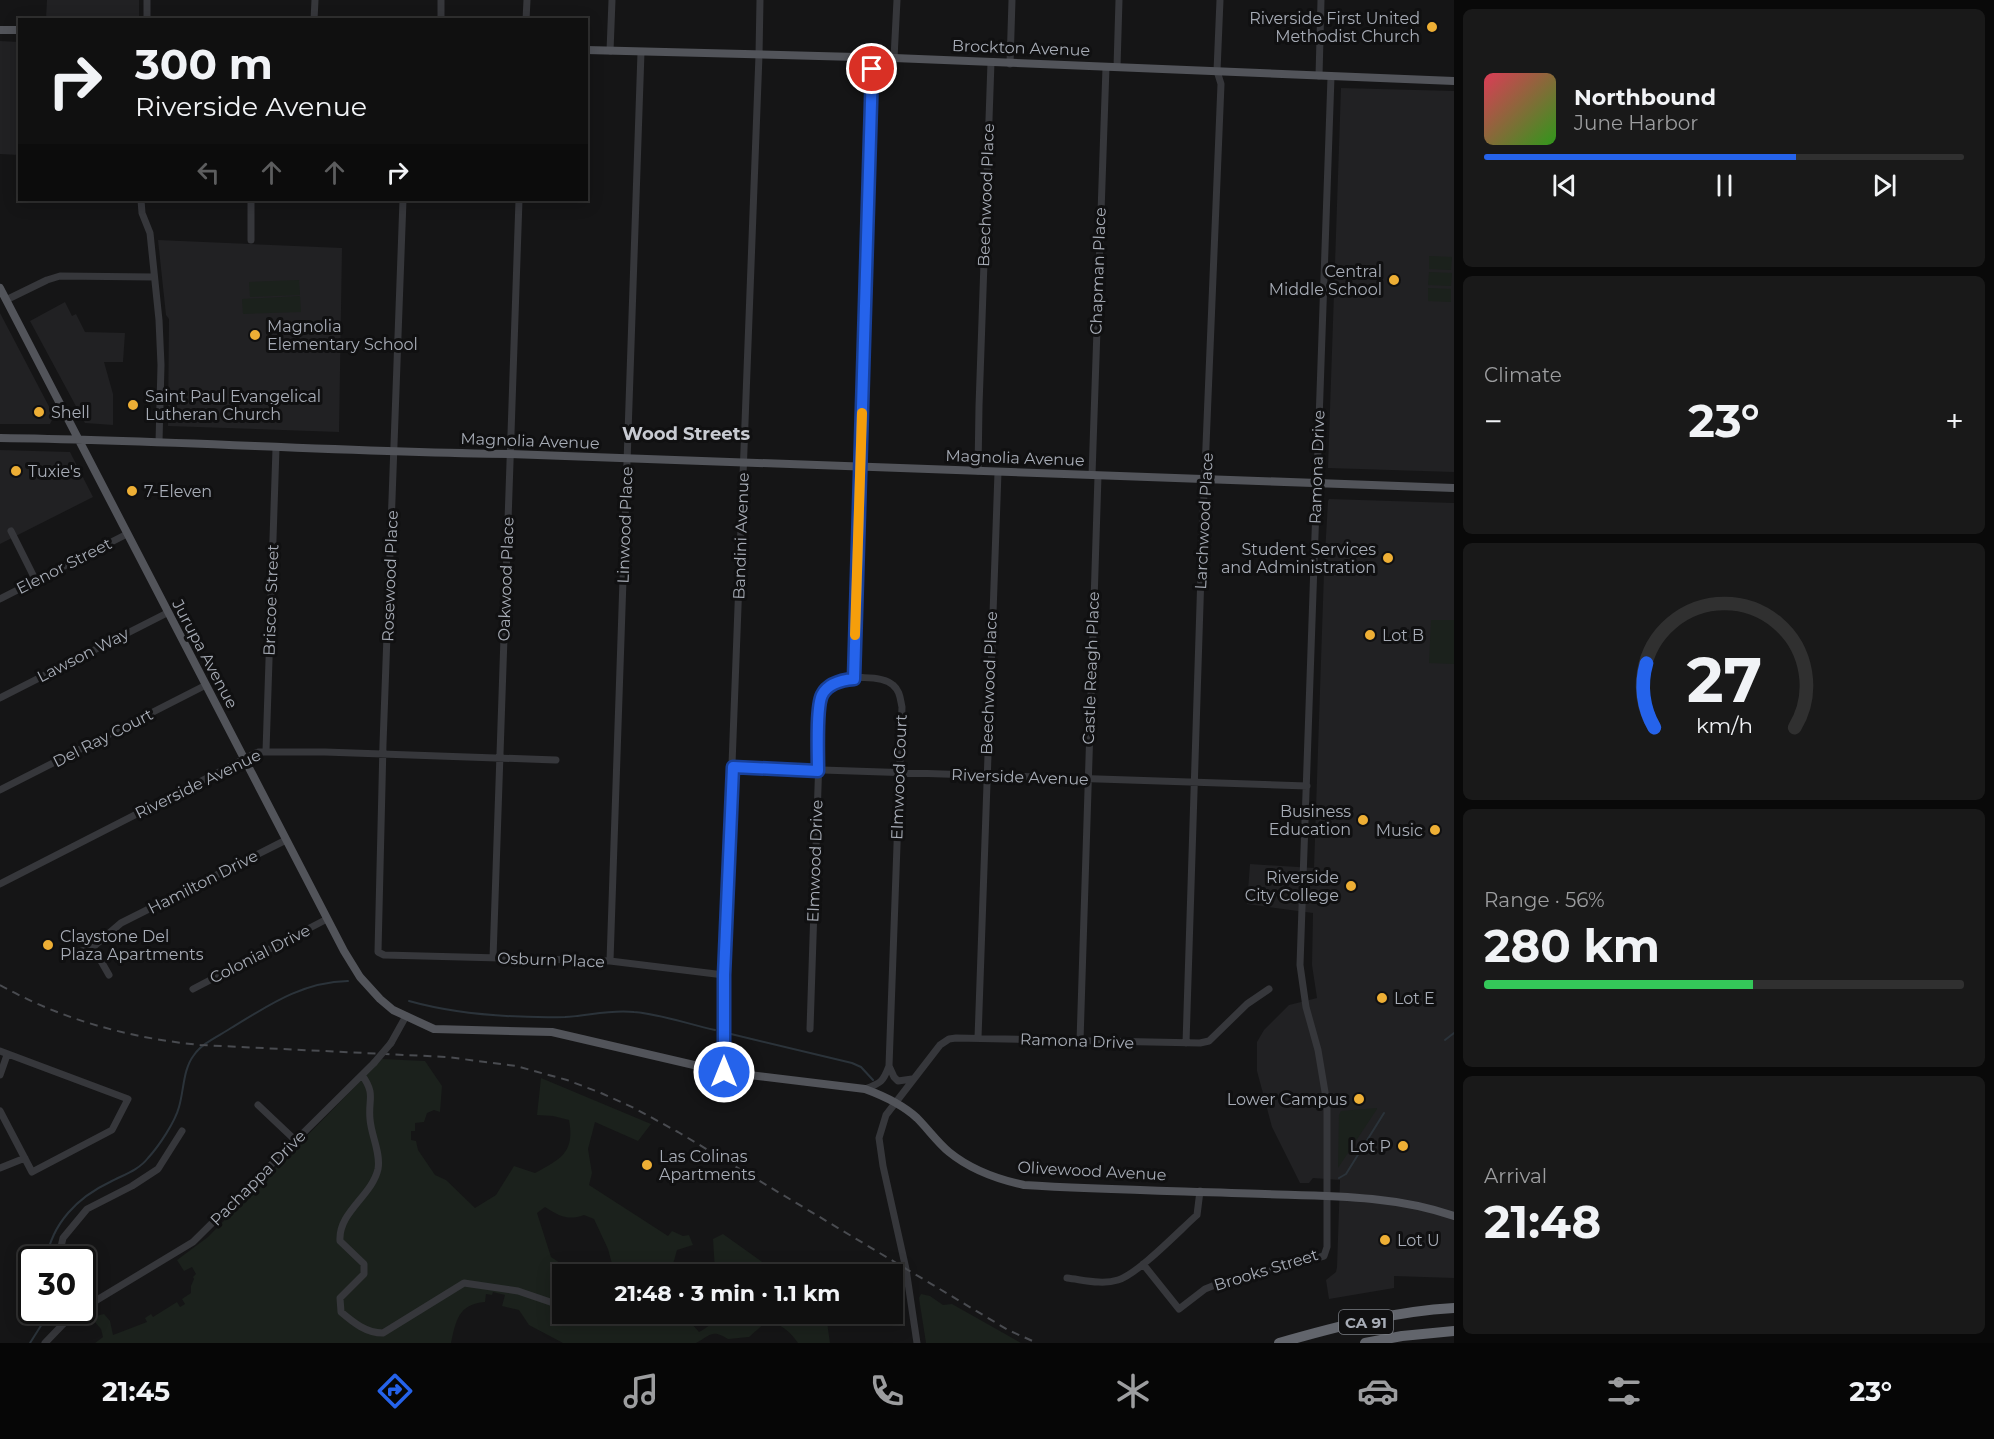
<!DOCTYPE html>
<html lang="en">
<head>
<meta charset="utf-8">
<style>
	:root { --surface:#101010; --page:#191919; --text:#f1f3f6; --muted:#9c9d9f; --line:#303030; --accent:#2563eb }
	body { margin:0; font-family:Montserrat,sans-serif; background:var(--page); color:var(--text); height:100vh; display:flex; flex-direction:column; font-size:22px; white-space:nowrap }
	* { box-sizing:border-box; margin:0 }
	p { font-size:20px; color:var(--muted) }
	.icon { flex:none; width:33px; height:33px; fill:none; stroke:currentColor; stroke-width:2; stroke-linecap:round; stroke-linejoin:round }
	.map { position:relative; flex:1; overflow:hidden }
	.panel { display:flex; flex-direction:column; gap:9px; padding:9px; background:#090909; width:540px }
	.panel>* { flex:none }
	.hud { position:absolute; left:18px; top:18px; width:570px; height:183px; border-radius:0px; box-shadow:0 3px 15px #0003,0 0 0 2px var(--line); background:#101010; color:var(--text); overflow:hidden }
	.speed { position:absolute; left:18px; top:1246px; display:flex; gap:12px; font-size:30px; font-weight:700; text-align:center }
	.speed>* { display:grid; place-content:center; width:78px; height:78px; border-radius:50%; background:var(--surface); box-shadow:0 3px 15px #0003,0 0 0 2px var(--line); line-height:1 }
	.speed .limit { border:3px solid #111; border-radius:9px; background:#fff; color:#111 }
	.pin { position:absolute; display:grid; place-items:center; width:51px; height:51px; color:#fff; margin:-26px; border:3px solid #fff; border-radius:50%; box-shadow:0 2px 6px #0007 }
	.me { position:absolute; width:66px; margin:-33px; rotate:0deg; stroke-linejoin:round; filter:drop-shadow(0 0 4px #0008) }
	.turn { display:flex; align-items:center; gap:21px; height:126px; padding:0 18px; font-size:27px }
	.turn .icon { width:78px; height:78px; stroke-width:2.5 }
	.turn b { display:block; font-size:42px; line-height:51px }
	.lanes { display:flex; align-items:center; height:57px; padding:0 18px; background:#0003; justify-content:center; gap:30px; direction:ltr }
	.lanes .off { opacity:.35 }
	.big { font-size:45px; font-weight:700; line-height:1.1 }
	.panel .tile { flex:1; display:flex; flex-direction:column; justify-content:center; gap:9px; min-width:0; padding:0 21px; border-radius:9px; background:var(--page) }
	.panel .dial { align-items:center; gap:0 }
	.dial svg { height:156px; overflow:visible; fill:none; stroke:var(--line); stroke-width:7; stroke-linecap:round; text-anchor:middle }
	.dial text { fill:var(--text); stroke:none }
	.song { display:flex; align-items:center; gap:18px }
	.cover { width:72px; height:72px; border-radius:9px; background:linear-gradient(135deg,hsl(350 70% 55%),hsl(110 70% 35%)) }
	.played { height:6px; border-radius:3px; background:linear-gradient(90deg,var(--accent) 65%,var(--line) 65%) }
	.keys { display:flex; justify-content:space-around; direction:ltr }
	.heat { display:flex; justify-content:space-between; align-items:center; font-size:33px; direction:ltr }
	.charge { height:9px; border-radius:4px; background:linear-gradient(90deg,#34c759 56%,var(--line) 0) }
	.trip { position:absolute; left:552px; top:1264px; width:351px; height:60px; border-radius:0px; background:var(--surface); box-shadow:0 3px 15px #0003,0 0 0 2px var(--line); font-weight:700; line-height:60px; text-align:center }
	.menu { display:flex; height:96px; justify-content:space-around; align-items:center; background:#060606; color:var(--muted) }
	.menu .icon { width:42px; height:42px }
	.menu .active { color:var(--accent) }
	.menu b { font-size:27px; color:var(--text) }
	main { display:flex; flex:1; min-height:0 }
	.map>svg:first-child { display:block }
	.built { fill:#212123 }
	.green { fill:#1b211c }
	.lines { fill:none; stroke-linecap:round; stroke-linejoin:round }
	.stream { stroke:#2b333a; stroke-width:2 }
	.minor { stroke:#36373b; stroke-width:7 }
	.major { stroke:#52545a; stroke-width:8 }
	.highway { stroke:#62656c; stroke-width:10 }
	.rail { stroke:#494b50; stroke-width:2; stroke-dasharray:8 6; stroke-linecap:butt }
	.minor-bridge { stroke:#36373b; stroke-width:7 }
	.route-casing { stroke:#184099; stroke-width:15 }
	.route { stroke:#2563eb; stroke-width:10 }
	.slow { stroke:#f59e0b; stroke-width:10 }
	.poi-dot { fill:#eeaf35; stroke:#101011; stroke-width:2 }
	.labels { text-anchor:middle; dominant-baseline:central; stroke-width:6; stroke-linejoin:round; paint-order:stroke }
	.shield { fill:#101011; stroke:#7a7d84; stroke-width:1.5 }
	.shield-label { font-size:15px; font-weight:bold; fill:#a7acb6 }
	.poi-label { font-size:16px; fill:#a7acb6; stroke:#101011; text-anchor:start }
	.street-label { font-size:16px; fill:#a7acb6; stroke:#101011 }
	.neighbourhood-label { font-size:18px; font-weight:bold; fill:#c8cbd2; stroke:#101011 }
</style>
</head>
<body>
<main>
<div class="map">
<svg width="1454" height="1343" viewBox="0 0 1454 1343">
	<rect width="100%" height="100%" fill="#151516"/>
	<path class="built" d="M47,0h92v19h-93z
		M0,41l19,1v113l-19,-1z
		M1341,88l113,3v381l-126,-4z
		M158,240l184,8 -3,184 -171,-6 1,-107 -3,-4z
		M65,302l7,14 4,-2 9,18 40,1 -2,29h-19l9,32v31l-28,-2 -55,-102z
		M0,313l54,103 -4,8h-50z
		M0,450l70,2 23,45 -93,47z
		M1329,499l125,4v775l-60,-2v12l-65,11 -3,-19 10,-8 1,-5 3,-87 -27,-2 -4,5h-9l-28,-56 -15,-56v-29l7,-12 25,-25 28,-7 -5,-33 1,-52 -66,-9 3,-40 64,4 10,-296 4,-71z"/>
	<path class="green" d="M1429,256l23,1 -1,13 -22,-1z
		M1429,272l23,1 -1,13 -23,-1z
		M299,280l1,15 -50,2 -1,-15z
		M1428,288l23,1v13l-23,-1z
		M300,296l1,16 -58,2 -1,-15z
		M1431,620h23v44l-25,-1z
		M382,1059l43,2 17,25 -2,26 -6,-2 -7,3 -3,9 -9,1v8h-4v9l5,1 2,9 17,25 11,5 29,28 21,-13 18,-29 21,7c26,-14 40,-21 34,-53l-16,-4 -16,-1 4,-37 110,46 -13,17 -43,-19 -7,27 4,24 -3,12 79,51 4,-5 11,5 6,-1 4,10 -16,5 -7,25h-55l-7,-26 -14,-30 -10,-4c-16,6 -25,1 -39,-8l-8,6 14,44 27,18h-16v39h69l5,3 7,-3h40l16,18c8,-4 14,-9 17,-18h100l10,1 4,28h-32c-9,-13 -16,-18 -31,-22l-18,16 -21,2c-16,-10 -17,-4 -32,4h-133l-34,-18 -10,-15 -17,-4 3,-11 -12,-3 -1,3 -6,-1 -1,8c-27,2 -29,19 -34,41h-356l8,-6 -2,-8 -6,-7 1,-6 8,-2 6,7 3,14 34,-13 -2,-4 6,-4 2,3 24,-15 3,5 5,-3 -3,-5 9,-6v-7l3,-7 -1,-2 3,-3 -4,-7 -8,4 -7,-11 31,-23z
		M1377,1108v1l-39,59 1,-53 2,-4z
		M723,1234l45,32h3l8,9h-68l4,-4 -2,-32z
		M921,1294l9,2 13,9 9,-1 69,39h-95l-7,-45z"/>
	<g class="lines">
		<path class="stream" d="M409,1001c50,14 105,17 156,16 23,-1 45,-8 69,-5 26,2 54,12 81,18
			M731,1034l121,29 9,4 12,13
			M1445,1040l9,-7
			M1339,1178l7,-4 38,-61
			M46,1260c6,-37 32,-63 64,-78 13,-7 29,-12 38,-24 11,-12 27,-36 31,-51 5,-17 4,-38 15,-52 8,-12 25,-19 37,-27 38,-23 71,-46 117,-47
			M30,1343l12,-19 2,-13"/>
		<path class="minor" d="M147,0v20
			M314,20l1,-20
			M441,20v-20
			M526,20l1,-20
			M610,51l2,-51
			M894,58l3,-58
			M1010,64l2,-64
			M1117,67l2,-67
			M1319,76l2,-76
			M141,200l1,13 8,20 9,87 2,45 -2,77
			M403,200l-20,544 -5,208 6,3 226,6 114,14
			M251,240v-40
			M6,300l41,-20 13,-4 94,1
			M978,471l1,-65 12,-344
			M1092,475l14,-408
			M11,531l25,50
			M0,599l127,-65
			M854,679l18,-621
			M0,698l167,-85
			M266,751l10,-303
			M733,767l574,19
			M0,790l206,-105
			M0,884l258,-132h67l231,8
			M93,947l16,28
			M70,955l23,-8 28,-24 165,-83
			M493,958l26,-758
			M610,961l31,-909
			M193,989l134,-70
			M810,1029l11,-332c3,-6 7,-11 13,-14 13,-7 48,-8 59,2 7,6 7,13 9,22l-13,359c-6,16 -8,17 -24,23
			M978,1038l20,-566
			M1080,1041l18,-565
			M391,1043l15,-27
			M1186,1043l16,-501 19,-458 -4,-13 3,-71
			M0,1051l128,48 -16,31 -80,42 -32,-61
			M889,1066l5,11 4,4 14,-2
			M724,1072v-97l35,-920 1,-55
			M0,1075l7,-20
			M362,1075c14,20 6,23 8,44 1,16 11,34 8,50 -6,27 -40,43 -38,72l24,23v10l-24,24 1,14c13,11 25,21 42,21l81,-50 54,8 44,15
			M258,1105l37,35
			M0,1168l25,-10
			M58,1260l5,-22 24,-29 45,-23 26,-17 24,-38
			M1143,1264l36,45 26,-20 10,-4 109,-29 3,-9v-143l-9,-54 -12,-43 -6,-42 31,-888
			M1067,1278c17,2 35,7 51,2 20,-6 62,-50 79,-65l3,-24
			M82,1309l111,-67 181,-179
			M45,1343l23,-24 12,-8
			M917,1343l-11,-74 -23,-103 -4,-28 7,-23 54,-70 9,-6 7,-1 244,5 9,-2 38,-37 22,-15"/>
		<path class="major" d="M0,30h20
			M586,50l308,8 560,23
			M0,288l344,663 16,26 20,22 13,11 41,19 118,3 172,40 141,17c19,7 37,15 52,29 11,11 20,24 32,34 22,18 47,27 75,33 80,5 161,6 241,9 63,2 129,1 189,22
			M0,438c170,2 340,14 510,16l944,34"/>
		<path class="highway" d="M1279,1343c56,-16 116,-32 175,-35
			M1365,1343l37,-7 52,-5"/>
		<path class="rail" d="M0,985c62,35 130,53 200,60l247,12 69,9 51,14 34,13 33,15 44,24 330,198 29,13"/>
		<path class="minor-bridge" d="M374,1063l17,-20"/>
	</g>
	<g class="lines">
		<defs>
			<path id="route" d="M724,1072v-97l9,-208 85,4c0,-16 -2,-64 4,-76 6,-12 19,-15 32,-16l18,-610"/>
		</defs>
		<use href="#route" class="route-casing"/>
		<use href="#route" class="route"/>
		<path class="slow" d="M855,635l7,-222"/>
	</g>
	<g class="poi-dot">
		<circle cx="1432" cy="27" r="6"/>
		<circle cx="1394" cy="280" r="6"/>
		<circle cx="255" cy="335" r="6"/>
		<circle cx="133" cy="405" r="6"/>
		<circle cx="39" cy="412" r="6"/>
		<circle cx="16" cy="471" r="6"/>
		<circle cx="132" cy="491" r="6"/>
		<circle cx="1388" cy="558" r="6"/>
		<circle cx="1370" cy="635" r="6"/>
		<circle cx="1363" cy="820" r="6"/>
		<circle cx="1435" cy="830" r="6"/>
		<circle cx="1351" cy="886" r="6"/>
		<circle cx="48" cy="945" r="6"/>
		<circle cx="1382" cy="998" r="6"/>
		<circle cx="1359" cy="1099" r="6"/>
		<circle cx="1403" cy="1146" r="6"/>
		<circle cx="647" cy="1165" r="6"/>
		<circle cx="1385" cy="1240" r="6"/>
	</g>
	<g class="labels">
		<rect class="shield" x="1339" y="1310" width="54" height="24" rx="4.5"/>
		<g class="shield-label">
			<text x="1366" y="1322">CA 91</text>
		</g>
		<g class="poi-label">
			<text x="1420" y="18" text-anchor="end">Riverside First United<tspan x="1420" dy="18">Methodist Church</tspan></text>
			<text x="1382" y="271" text-anchor="end">Central<tspan x="1382" dy="18">Middle School</tspan></text>
			<text x="267" y="326">Magnolia<tspan x="267" dy="18">Elementary School</tspan></text>
			<text x="145" y="396">Saint Paul Evangelical<tspan x="145" dy="18">Lutheran Church</tspan></text>
			<text x="51" y="412">Shell</text>
			<text x="28" y="471">Tuxie's</text>
			<text x="144" y="491">7-Eleven</text>
			<text x="1376" y="549" text-anchor="end">Student Services<tspan x="1376" dy="18">and Administration</tspan></text>
			<text x="1382" y="635">Lot B</text>
			<text x="1351" y="811" text-anchor="end">Business<tspan x="1351" dy="18">Education</tspan></text>
			<text x="1423" y="830" text-anchor="end">Music</text>
			<text x="1339" y="877" text-anchor="end">Riverside<tspan x="1339" dy="18">City College</tspan></text>
			<text x="60" y="936">Claystone Del<tspan x="60" dy="18">Plaza Apartments</tspan></text>
			<text x="1394" y="998">Lot E</text>
			<text x="1347" y="1099" text-anchor="end">Lower Campus</text>
			<text x="1391" y="1146" text-anchor="end">Lot P</text>
			<text x="659" y="1156">Las Colinas<tspan x="659" dy="18">Apartments</tspan></text>
			<text x="1397" y="1240">Lot U</text>
		</g>
		<g class="street-label">
			<text transform="translate(1021 48) rotate(2)">Brockton Avenue</text>
			<text transform="translate(986 195) rotate(-88)">Beechwood Place</text>
			<text transform="translate(1098 271) rotate(-88)">Chapman Place</text>
			<text transform="translate(530 441) rotate(2)">Magnolia Avenue</text>
			<text transform="translate(1015 458) rotate(2)">Magnolia Avenue</text>
			<text transform="translate(1317 467) rotate(-88)">Ramona Drive</text>
			<text transform="translate(1204 521) rotate(-87)">Larchwood Place</text>
			<text transform="translate(625 525) rotate(-88)">Linwood Place</text>
			<text transform="translate(741 536) rotate(-88)">Bandini Avenue</text>
			<text transform="translate(64 566) rotate(-27)">Elenor Street</text>
			<text transform="translate(390 576) rotate(-88)">Rosewood Place</text>
			<text transform="translate(506 579) rotate(-88)">Oakwood Place</text>
			<text transform="translate(271 600) rotate(-88)">Briscoe Street</text>
			<text transform="translate(205 654) rotate(62)">Jurupa Avenue</text>
			<text transform="translate(83 655) rotate(-27)">Lawson Way</text>
			<text transform="translate(1091 668) rotate(-88)">Castle Reagh Place</text>
			<text transform="translate(989 683) rotate(-88)">Beechwood Place</text>
			<text transform="translate(103 738) rotate(-27)">Del Ray Court</text>
			<text transform="translate(899 777) rotate(-88)">Elmwood Court</text>
			<text transform="translate(1020 777) rotate(2)">Riverside Avenue</text>
			<text transform="translate(198 784) rotate(-26)">Riverside Avenue</text>
			<text transform="translate(815 861) rotate(-88)">Elmwood Drive</text>
			<text transform="translate(203 882) rotate(-27)">Hamilton Drive</text>
			<text transform="translate(260 954) rotate(-27)">Colonial Drive</text>
			<text transform="translate(551 960) rotate(2)">Osburn Place</text>
			<text transform="translate(1077 1041) rotate(2)">Ramona Drive</text>
			<text transform="translate(1092 1171) rotate(3)">Olivewood Avenue</text>
			<text transform="translate(258 1178) rotate(-45)">Pachappa Drive</text>
			<text transform="translate(1266 1270) rotate(-17)">Brooks Street</text>
		</g>
		<g class="neighbourhood-label">
			<text x="686" y="434">Wood Streets</text>
		</g>
	</g>
</svg>
<div class="speed"><div class="limit">30</div></div>
<div class="pin" style="left:872px;top:69px;background:#d93025"><svg class="icon" aria-label="arrive" viewBox="0 0 24 24"><path d="M6 21V4h12l-3 4 3 4H6"/></svg></div>
<svg class="me" style="left:724px;top:1072px" viewBox="-20 -20 40 40"><circle r="17" fill="#2563eb" stroke="#fff" stroke-width="3"/><path d="M0-11L8 9 0 5-8 9z" fill="#fff"/></svg>
<div class="trip">21:48 · 3 min · 1.1 km</div>
<div class="hud">
<div class="turn"><svg class="icon" aria-label="right" viewBox="0 0 24 24"><path d="M7 20v-9h11M14 6l5 5-5 5"/></svg><div><b>300 m</b>Riverside Avenue</div></div>
<div class="lanes"><svg class="icon off" aria-label="left" viewBox="0 0 24 24"><path d="M17 20v-9H6M10 6l-5 5 5 5"/></svg><svg class="icon off" aria-label="ahead" viewBox="0 0 24 24"><path d="M12 20V5M6 11l6-6 6 6"/></svg><svg class="icon off" aria-label="ahead" viewBox="0 0 24 24"><path d="M12 20V5M6 11l6-6 6 6"/></svg><svg class="icon" aria-label="right" viewBox="0 0 24 24"><path d="M7 20v-9h11M14 6l5 5-5 5"/></svg></div>
</div>
</div>
<section class="panel">
<div class="tile">
<div class="song"><i class="cover"></i><div><b>Northbound</b><p>June Harbor</p></div></div>
<div class="played"></div>
<div class="keys"><svg class="icon" aria-label="previous" viewBox="0 0 24 24"><path d="M18 5L8 12l10 7zM5 5v14"/></svg><svg class="icon" aria-label="pause" viewBox="0 0 24 24"><path d="M8 5v14M16 5v14"/></svg><svg class="icon" aria-label="next" viewBox="0 0 24 24"><path d="M6 5l10 7-10 7zM19 5v14"/></svg></div>
</div>
<div class="tile"><p>Climate</p>
<div class="heat"><a>−</a><b class="big">23°</b><a>+</a></div>
</div>
<div class="tile dial"><svg viewBox="0 0 100 80">
<path d="M14 69A42 42 0 1 1 86 69"/>
<path d="M14 69A42 42 0 0 1 10 36" stroke="#2563eb"/>
<text x="50" y="56" font-size="32" font-weight="700">27</text>
<text x="50" y="72" font-size="11">km/h</text>
</svg></div>
<div class="tile"><p>Range · 56%</p><b class="big">280 km</b><div class="charge"></div></div>
<div class="tile"><p>Arrival</p><b class="big">21:48</b></div>
</section>
</main>
<nav class="menu">
<b>21:45</b>
<svg class="icon active" aria-label="directions" viewBox="0 0 24 24"><path d="M12 3l9 9-9 9-9-9zM9 14v-3h6M13 9l2 2-2 2"/></svg>
<svg class="icon" aria-label="music" viewBox="0 0 24 24"><path d="M9 18V5l10-2v13"/><circle cx="6" cy="18" r="3"/><circle cx="16" cy="16" r="3"/></svg>
<svg class="icon" aria-label="phone" viewBox="0 0 24 24"><path d="M5 4h4l2 5-3 2q2 4 5 5l2-3 5 2v4C11 20 4 13 5 4z"/></svg>
<svg class="icon" aria-label="climate" viewBox="0 0 24 24"><path d="M12 3v18M4 7l16 10M4 17L20 7"/></svg>
<svg class="icon" aria-label="car" viewBox="0 0 24 24"><path d="M5 17H2v-5l4-1 3-4h7l3 4 3 1v5h-3M9 17h6M6 11h13"/><circle cx="7" cy="17" r="2"/><circle cx="17" cy="17" r="2"/></svg>
<svg class="icon" aria-label="filters" viewBox="0 0 24 24"><path d="M4 7h16M4 17h16"/><circle cx="9" cy="7" r="2"/><circle cx="15" cy="17" r="2"/></svg>
<b>23°</b>
</nav>
</body>
</html>
